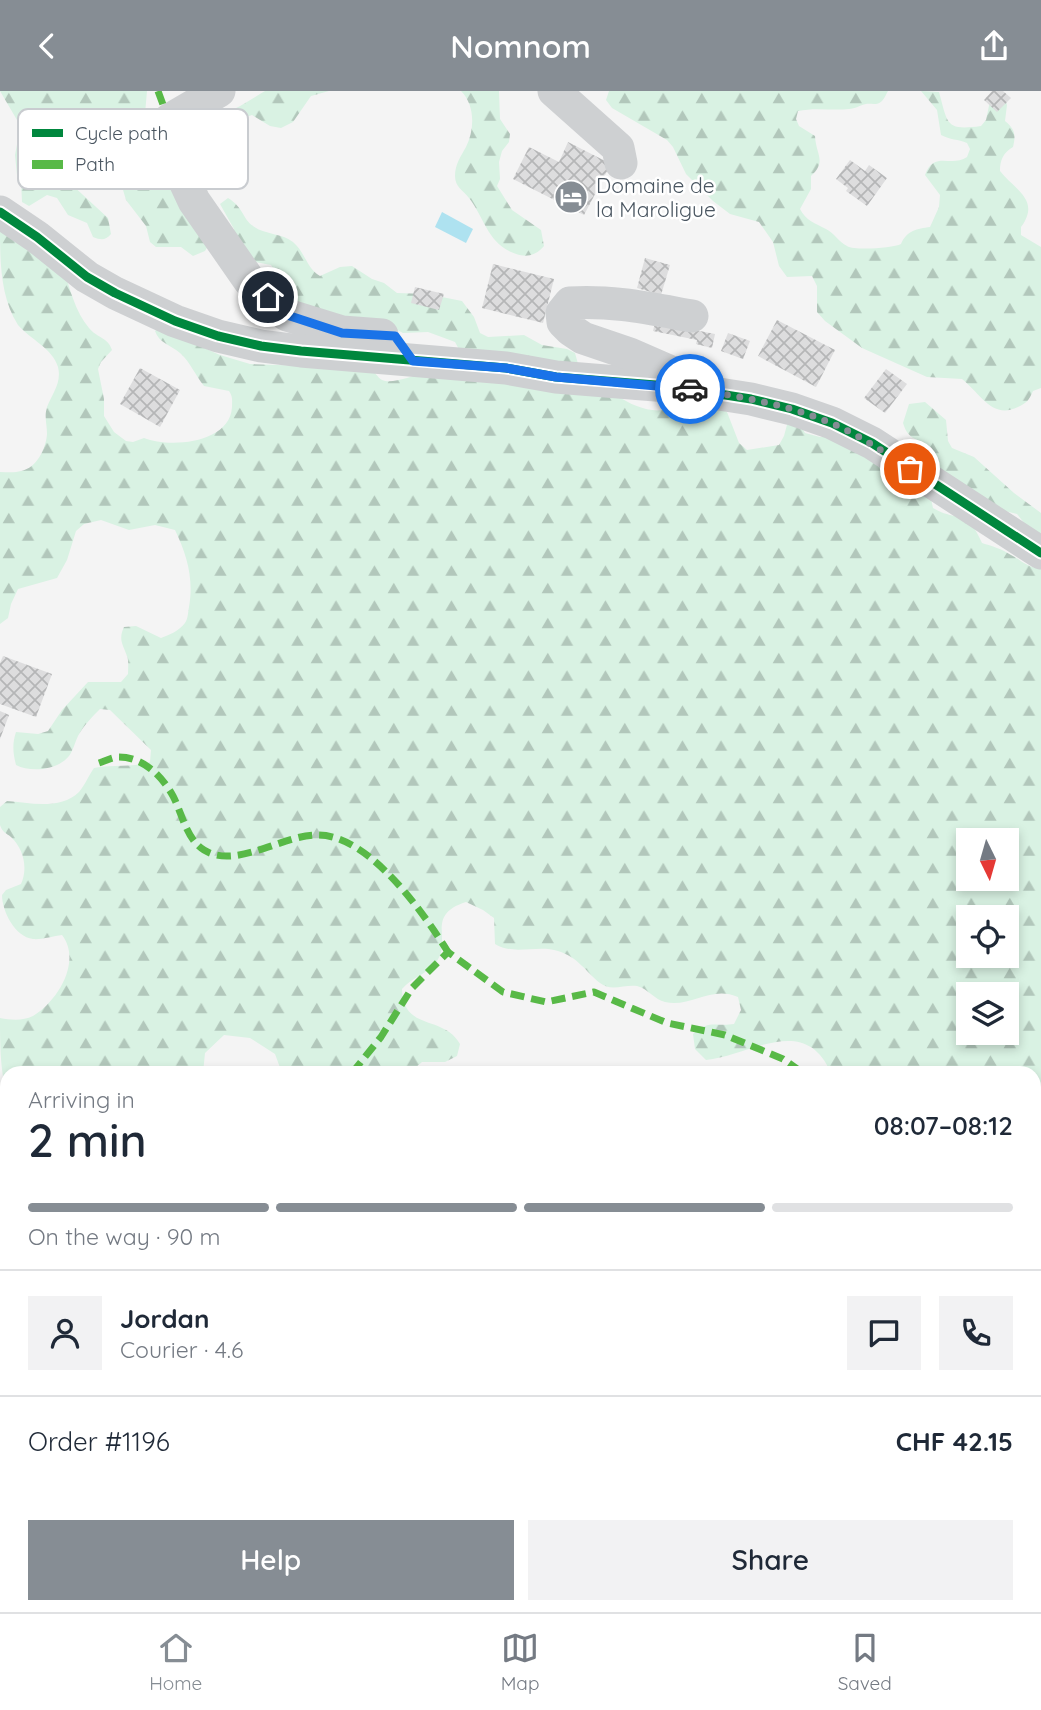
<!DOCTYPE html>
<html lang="en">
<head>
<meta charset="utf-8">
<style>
	:root { --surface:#fff; --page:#f2f2f3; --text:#1f2937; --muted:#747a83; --line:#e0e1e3; --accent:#868d94 }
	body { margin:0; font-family:Quicksand,sans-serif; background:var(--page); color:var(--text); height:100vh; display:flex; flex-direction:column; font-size:26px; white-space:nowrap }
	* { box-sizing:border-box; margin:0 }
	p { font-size:23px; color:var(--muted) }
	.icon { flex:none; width:38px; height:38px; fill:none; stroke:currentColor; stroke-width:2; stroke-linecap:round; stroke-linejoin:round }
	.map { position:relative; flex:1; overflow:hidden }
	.side { position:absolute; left:0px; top:975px; width:1041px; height:548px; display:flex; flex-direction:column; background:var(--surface); border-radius:21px 21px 0 0; box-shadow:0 4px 10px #0003 }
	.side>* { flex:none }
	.needle { width:46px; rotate:175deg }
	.buttons { position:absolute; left:956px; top:737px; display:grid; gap:14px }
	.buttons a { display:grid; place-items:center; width:63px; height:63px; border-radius:0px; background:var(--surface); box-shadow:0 4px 10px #0003; font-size:35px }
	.pin { position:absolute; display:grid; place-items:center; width:60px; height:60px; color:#fff; margin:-30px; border:4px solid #fff; border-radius:50%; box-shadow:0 2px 7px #0007 }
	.courier { position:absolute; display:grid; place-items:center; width:70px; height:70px; margin:-35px; border:5px solid #1a73e8; border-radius:50%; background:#fff; color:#222; box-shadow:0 2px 9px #0007 }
	.overview em { font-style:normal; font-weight:600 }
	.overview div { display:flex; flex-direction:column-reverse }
	.overview { display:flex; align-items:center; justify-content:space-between; height:119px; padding:0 28px }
	h1 { font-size:46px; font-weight:600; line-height:52px }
	.bar { display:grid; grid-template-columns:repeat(4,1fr); gap:10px 7px; align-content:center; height:84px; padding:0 28px }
	.bar i { height:9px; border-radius:5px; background:var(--line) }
	.bar .on { background:var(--accent) }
	.bar p { grid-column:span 4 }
	.line { display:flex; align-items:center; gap:18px; padding:0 28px; border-top:2px solid var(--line) }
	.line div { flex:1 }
	.round { display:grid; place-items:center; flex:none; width:74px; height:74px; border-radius:0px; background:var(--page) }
	.cta { display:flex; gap:14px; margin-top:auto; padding:14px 28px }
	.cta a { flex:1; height:80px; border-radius:0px; background:var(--accent); color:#fff; font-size:28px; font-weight:600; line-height:80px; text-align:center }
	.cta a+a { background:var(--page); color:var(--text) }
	header { display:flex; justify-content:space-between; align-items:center; height:91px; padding:0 28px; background:var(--accent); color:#fff; font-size:32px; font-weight:600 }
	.tabs { display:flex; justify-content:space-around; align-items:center; height:98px; border-top:2px solid var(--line); background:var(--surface); font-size:19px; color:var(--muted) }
	.tabs a { display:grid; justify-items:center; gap:4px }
	.tabs .on { color:var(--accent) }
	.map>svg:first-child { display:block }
	.forest { fill:url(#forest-firs); fill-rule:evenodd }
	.water { fill:#aee2f0 }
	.building { fill:url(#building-cross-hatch) }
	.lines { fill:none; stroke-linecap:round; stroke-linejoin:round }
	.minor { stroke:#ced0d2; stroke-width:33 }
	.quiet { stroke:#58b947; stroke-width:7; stroke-dasharray:14 7; stroke-linecap:butt }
	.cycleway-casing { stroke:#fff; stroke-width:13 }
	.cycleway { stroke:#00873e; stroke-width:9 }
	.done { stroke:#868d94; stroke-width:7; stroke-dasharray:0 12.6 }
	.route { stroke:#1a73e8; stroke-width:9 }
	.labels { text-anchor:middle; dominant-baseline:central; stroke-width:5; stroke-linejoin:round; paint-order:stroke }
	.poi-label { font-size:21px; fill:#4a5661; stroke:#fff; text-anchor:start }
	.key { fill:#fff; stroke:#c9ccd0; stroke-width:2 }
	.key-label { font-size:19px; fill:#4a5661 }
</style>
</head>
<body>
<header><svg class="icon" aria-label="back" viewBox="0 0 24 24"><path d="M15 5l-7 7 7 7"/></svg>Nomnom<svg class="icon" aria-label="share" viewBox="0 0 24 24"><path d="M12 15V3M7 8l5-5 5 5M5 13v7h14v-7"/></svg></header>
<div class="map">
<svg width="1041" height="1521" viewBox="0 0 1041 1521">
	<defs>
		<pattern id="forest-firs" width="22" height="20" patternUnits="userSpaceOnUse" patternTransform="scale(1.75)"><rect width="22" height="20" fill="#d9f2e3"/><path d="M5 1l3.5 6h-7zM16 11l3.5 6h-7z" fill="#b2c7bb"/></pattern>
		<pattern id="building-cross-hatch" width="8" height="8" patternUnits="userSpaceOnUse" patternTransform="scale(1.75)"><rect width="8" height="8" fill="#ddddde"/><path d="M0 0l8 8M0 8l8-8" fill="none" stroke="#b5b6b7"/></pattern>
	</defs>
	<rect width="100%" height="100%" fill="#f4f4f4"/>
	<g class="forest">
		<path d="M0 0H147L145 23 159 41 208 155 205 160 193 165 181 156H156L150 151 146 135 126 109 121 92 109 79 99 61 91 53H81L72 56C67 66 66 82 70 92L108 127 111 143C105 150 101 149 93 146L87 132 68 124 57 107 47 104 29 115 22 111 21 90 17 84 15 64 18 48 17 29Z"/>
		<path d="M265 0H329L311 5 293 31 281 37 270 35 252 24 246 26C239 43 237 50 218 56 211 46 208 32 218 24 222 21 229 20 234 18 245 13 255 6 265 0Z"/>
		<path d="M461 0H499L500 28 510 43 509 51 502 60 499 71 500 88 497 95 512 119 541 139 544 155C535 166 524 167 511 161 487 150 484 126 469 107 463 99 455 96 455 85 455 73 461 65 466 56 475 38 475 14 461 0Z"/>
		<path d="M609 0H888C886 3 885 7 882 10 877 15 871 12 866 13 860 14 855 18 849 18 832 20 816 16 798 20L796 28 799 35 815 45C816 64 827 70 811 85V98L800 118C806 130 815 132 826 138 834 142 839 151 847 155 855 160 893 157 901 153 907 139 917 138 930 136L939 116 940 104 925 84C934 59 951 77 967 66L970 58 967 52C958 48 950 49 941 44L937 19 921 0 939 1C948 33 945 40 981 35L986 29 990 10 1004 5 1007 14 1005 30C1015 38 1016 44 1013 56 1003 62 1000 69 1000 80 1015 99 1041 109 1021 136V144L1041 156V297L1033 300C1029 309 1027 312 1018 316 992 329 980 302 962 288L927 286 862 257 825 230 817 221V195L812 185 787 186 779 175 773 151 759 131 730 123 713 110 686 83 673 56 667 49 612 17 606 9Z"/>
		<path d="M228 107C244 117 242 127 253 135 265 144 282 142 293 151 305 161 307 178 320 185L340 176 352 175 372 188 384 192 397 202 427 203 462 210 474 226 480 242 488 246 524 244 542 254 567 258 575 262 580 280C603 294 634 323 663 319 673 317 684 310 693 305L727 321 739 352 747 359 779 354 784 345 788 330 799 332 805 342 820 346H840L860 363 931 408 933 417C959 432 967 417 982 452 992 455 1002 458 1011 464 1021 469 1025 475 1037 477L1041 472V1521H952L949 1516H1034V982H831C805 921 749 965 706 969L695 958 693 943C710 928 715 936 734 933L741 919 738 906C711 894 691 917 665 911 655 909 647 897 637 895 625 893 611 901 600 892 586 881 578 866 558 860 538 853 514 865 495 853L494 827 483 819 466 811C425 824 452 848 437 870 427 884 412 886 402 898 403 941 443 923 460 953L457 965 445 971H422L415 977 414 982H282L275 963 250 947 224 944 205 962 203 982H7V1001C0 982 0 949 0 927 11 929 23 930 33 925 58 910 82 870 62 844 53 845 41 849 33 848 15 846 2 820 2 804L6 799 21 793C28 778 24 758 11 746 6 742 2 741 0 734 0 729 0 722 0 716L7 710C30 712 61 719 79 701 85 694 89 684 94 677 115 673 129 677 150 671L151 659 110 619 100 618C92 626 84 634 78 645 75 651 73 660 69 665 58 679 31 682 16 674 13 662 12 653 16 641L38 643 48 640 62 619 88 591H121L128 583C128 577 129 570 127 565 123 553 118 549 124 536L136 535 161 547C169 544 179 540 185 532 188 528 188 521 189 516 194 488 187 464 175 439L155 434 129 439 101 429 84 433 76 440 67 469 57 487 18 498 11 513 8 527 0 533V381C7 381 15 382 21 380 37 377 46 357 47 343 47 333 44 326 47 316 52 303 62 292 58 276 52 257 31 249 18 234 0 206 0 169 0 136L63 175C69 195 75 221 89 237 97 247 108 246 112 259L101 271 98 278 104 308V325L114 341 126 350 133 351 144 347C169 357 230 353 232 316 232 309 233 306 229 300L204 295C195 284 191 272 180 262 171 254 159 252 155 240L159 237 220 264 250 273 371 277C374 280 378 287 382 289 398 296 446 271 462 264L455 251 447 248 428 241 403 242 384 232 341 228 282 205 277 183 271 174 250 170 234 152V138L220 113ZM968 749H1006V788H968ZM968 826H1006V864H968ZM968 903H1006V942H968Z"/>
		<path d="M925 311 946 329 948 350 952 357 974 366 1014 402 1041 422V448L1029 438 1017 423 993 417 936 378C934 372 934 365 931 360 923 346 909 353 903 332L909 313Z"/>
		<polygon points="7,1150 7,1271 0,1270 0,1151"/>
		<polygon points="0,1408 7,1412 7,1491 0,1475"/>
		<polygon points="7,1510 7,1516 139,1516 149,1521 85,1521 79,1516 65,1517 59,1521 4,1521"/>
		<polygon points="654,1516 802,1516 796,1521 656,1521"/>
	</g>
	<polygon class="water" points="442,121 473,138 466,152 435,136"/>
	<g class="building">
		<polygon points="992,0 1003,0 1011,7 997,21 984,9"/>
		<polygon points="568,51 611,73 584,124 513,88 529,56 559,71"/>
		<polygon points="850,69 865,80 869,74 887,87 867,115 846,100 848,97 836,88"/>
		<polygon points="645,167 670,174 661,204 637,197"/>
		<polygon points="493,173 554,188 543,232 482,217"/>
		<polygon points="415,196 444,203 439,219 411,212"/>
		<polygon points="777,229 835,259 816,296 758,265"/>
		<polygon points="655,231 715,243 712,257 696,253 697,249 653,240"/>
		<polygon points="728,242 750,250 743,268 721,260"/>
		<polygon points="140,277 180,299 160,336 120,313"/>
		<polygon points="886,278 907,293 885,322 864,307"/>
		<polygon points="3,565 52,583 36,626 0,613 0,572"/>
		<polygon points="0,620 9,624 0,648"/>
	</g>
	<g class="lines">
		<g class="minor">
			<polyline points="219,0 169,29 174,67 194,110 249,189 287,224 342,241 382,244"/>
			<polyline points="554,0 618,57 621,72"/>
			<polyline points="0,121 37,146 87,186 115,202 175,230 218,245 261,255 301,260 506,277 556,286 668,295 751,308 792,318 832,332 872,352 1041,462"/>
			<path d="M685 287 630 263 583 247 571 239 563 231 562 222 570 212C611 209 652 218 692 225"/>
			<polyline points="0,1028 7,1049"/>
			<polyline points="0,1111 7,1107"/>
			<polyline points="563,1516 564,1521"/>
			<polyline points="469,1521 469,1516"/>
		</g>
		<g class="quiet">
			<polyline points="158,0 165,19 172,27"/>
			<path d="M99 672C105 670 113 666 119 666 143 666 162 685 173 705 182 722 186 748 204 759 236 779 284 743 318 744 369 744 423 821 448 861"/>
			<polyline points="352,982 381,946 412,897 448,861 503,901 546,911 594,901 667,932 725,944 783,968 803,982"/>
			<polyline points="1034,1166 1041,1172"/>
			<polyline points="0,1299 7,1299"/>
			<polyline points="1034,1492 1041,1484"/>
			<polyline points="1007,1521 1013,1516"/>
		</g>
		<defs>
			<polyline id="cycleway" points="0,121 37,146 87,186 115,202 175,230 218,245 261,255 301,260 506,277 556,286 668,295 751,308 792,318 832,332 872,352 1041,462"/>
		</defs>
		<use href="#cycleway" class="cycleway-casing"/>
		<use href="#cycleway" class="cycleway"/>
	</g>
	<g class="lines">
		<path class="done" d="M690 298C738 305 786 313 831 332 859 344 884 361 910 378"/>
		<polyline class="route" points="268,206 287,224 342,242 395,245 413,270 506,277 556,286 690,298"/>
	</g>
	<defs>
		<symbol id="hotel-disc" viewBox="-11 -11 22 22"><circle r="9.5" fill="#868d94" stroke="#fff"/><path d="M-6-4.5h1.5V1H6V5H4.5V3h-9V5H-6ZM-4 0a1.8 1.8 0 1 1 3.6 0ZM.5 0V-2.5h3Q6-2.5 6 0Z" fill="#fff"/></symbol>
	</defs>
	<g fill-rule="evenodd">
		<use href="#hotel-disc" x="552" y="87" width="38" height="38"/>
	</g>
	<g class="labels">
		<g class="poi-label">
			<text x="596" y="94">Domaine de<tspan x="596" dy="24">la Maroligue</tspan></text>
		</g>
	</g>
	<rect x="18" y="18" width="230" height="80" rx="10" class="key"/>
	<rect x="32" y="38" width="31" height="8" fill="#00873e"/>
	<rect x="32" y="69" width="31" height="9" fill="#58b947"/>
	<g class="key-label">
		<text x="75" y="49">Cycle path</text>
		<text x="75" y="80">Path</text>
	</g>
</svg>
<div class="buttons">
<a><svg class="needle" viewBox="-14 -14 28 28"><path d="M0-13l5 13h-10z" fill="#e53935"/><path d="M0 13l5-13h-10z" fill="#747a83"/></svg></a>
<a><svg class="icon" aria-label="locate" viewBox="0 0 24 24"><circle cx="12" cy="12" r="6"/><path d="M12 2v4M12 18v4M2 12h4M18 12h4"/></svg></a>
<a><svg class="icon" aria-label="layers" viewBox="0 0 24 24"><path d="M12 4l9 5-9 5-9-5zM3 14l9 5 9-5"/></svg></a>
</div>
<div class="pin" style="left:910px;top:378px;background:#ea580c"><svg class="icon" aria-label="bag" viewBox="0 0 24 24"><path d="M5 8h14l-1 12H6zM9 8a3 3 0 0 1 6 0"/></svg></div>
<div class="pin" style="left:268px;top:206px;background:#1f2937"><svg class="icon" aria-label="home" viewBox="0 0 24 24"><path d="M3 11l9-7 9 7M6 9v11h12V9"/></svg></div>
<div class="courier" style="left:690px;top:298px"><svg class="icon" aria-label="car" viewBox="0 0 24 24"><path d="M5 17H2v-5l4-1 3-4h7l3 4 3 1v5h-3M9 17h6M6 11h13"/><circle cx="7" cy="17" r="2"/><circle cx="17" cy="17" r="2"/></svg></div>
<section class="side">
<div class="overview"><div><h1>2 min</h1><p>Arriving in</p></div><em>08:07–08:12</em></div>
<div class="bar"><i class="on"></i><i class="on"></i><i class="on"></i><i></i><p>On the way · 90 m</p></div>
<div class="line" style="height:126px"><a class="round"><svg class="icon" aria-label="person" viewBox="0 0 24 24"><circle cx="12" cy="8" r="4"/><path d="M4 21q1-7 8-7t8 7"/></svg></a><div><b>Jordan</b><p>Courier · 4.6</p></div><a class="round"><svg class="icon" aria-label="chat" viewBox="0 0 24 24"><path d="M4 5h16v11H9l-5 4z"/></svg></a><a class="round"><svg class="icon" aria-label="phone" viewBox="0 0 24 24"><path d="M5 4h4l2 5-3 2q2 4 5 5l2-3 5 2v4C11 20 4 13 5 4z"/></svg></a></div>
<div class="line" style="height:91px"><div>Order #1196</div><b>CHF 42.15</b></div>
<div class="cta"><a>Help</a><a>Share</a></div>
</section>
</div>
<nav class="tabs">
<a class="on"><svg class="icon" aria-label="home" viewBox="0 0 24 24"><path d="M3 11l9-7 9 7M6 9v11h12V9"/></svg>Home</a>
<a><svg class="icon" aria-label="map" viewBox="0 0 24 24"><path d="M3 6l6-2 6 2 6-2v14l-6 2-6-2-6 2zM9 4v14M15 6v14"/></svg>Map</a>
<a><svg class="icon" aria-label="saved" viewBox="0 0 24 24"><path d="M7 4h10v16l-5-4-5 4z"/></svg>Saved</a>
</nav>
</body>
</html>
